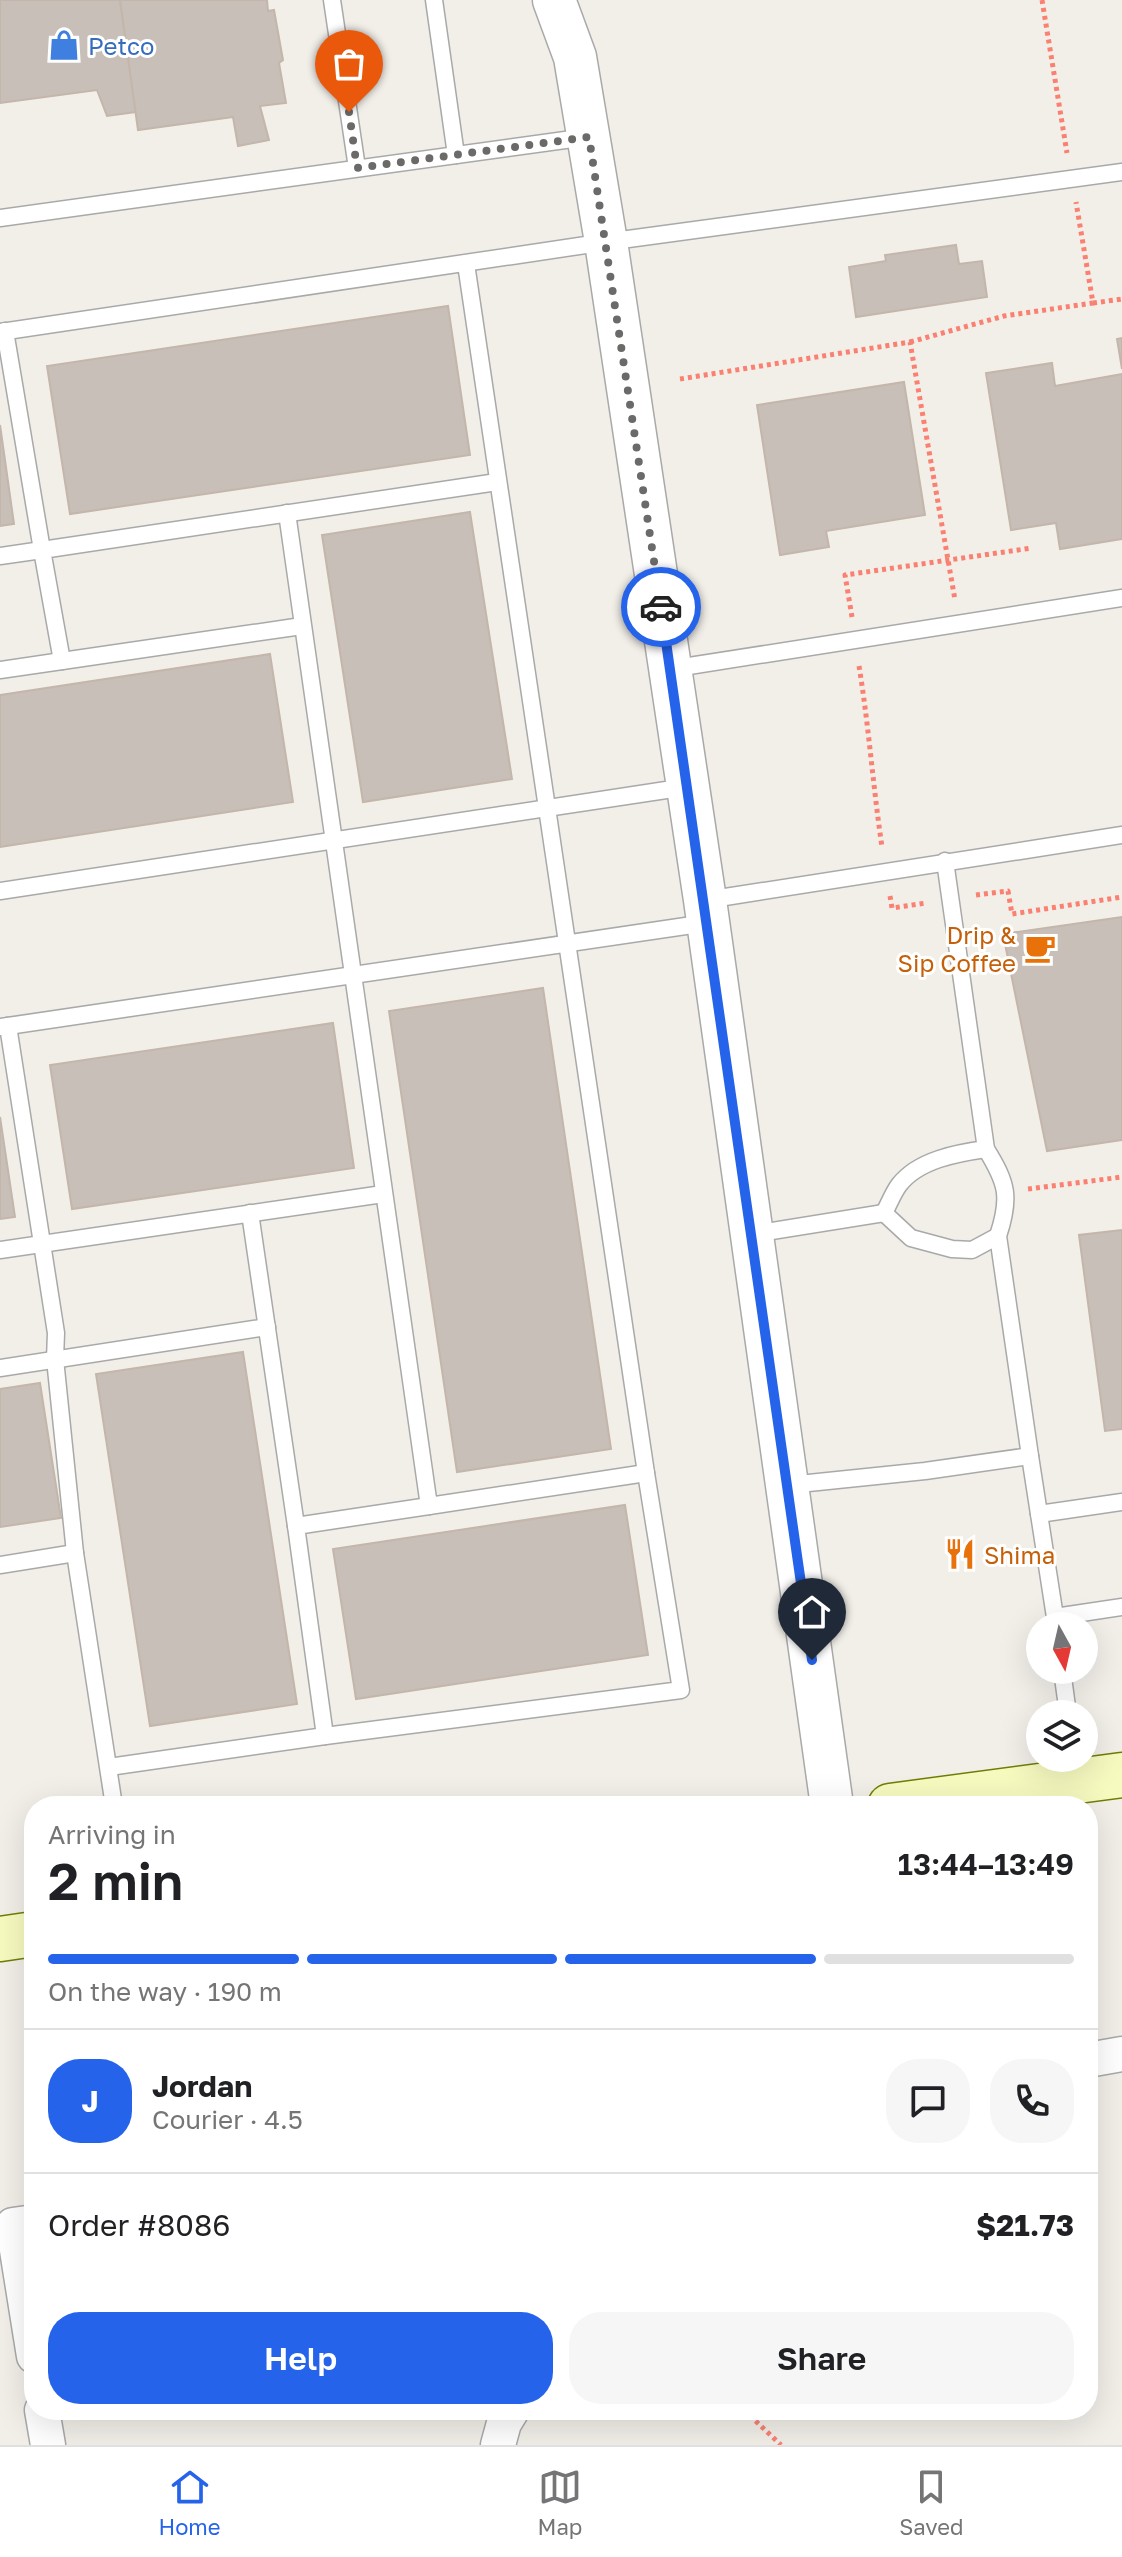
<!DOCTYPE html>
<html lang="en">
<head>
<meta charset="utf-8">
<style>
	:root { --surface:#fff; --page:#f6f6f6; --text:#202124; --muted:#757577; --line:#e0e0e0; --accent:#2563eb }
	body { margin:0; font-family:"Golos Text",sans-serif; background:var(--page); color:var(--text); height:100vh; display:flex; flex-direction:column; font-size:30px; white-space:nowrap }
	* { box-sizing:border-box; margin:0 }
	p { font-size:26px; color:var(--muted) }
	.icon { flex:none; width:44px; height:44px; fill:none; stroke:currentColor; stroke-width:2; stroke-linecap:round; stroke-linejoin:round }
	.map { position:relative; flex:1; overflow:hidden }
	.side { position:absolute; left:24px; top:1796px; width:1074px; height:624px; display:flex; flex-direction:column; background:var(--surface); border-radius:32px; box-shadow:0 8px 32px #0002 }
	.side>* { flex:none }
	.needle { width:52px; rotate:172deg }
	.controls { position:absolute; left:1026px; top:1612px; display:grid; gap:16px }
	.controls a { display:grid; place-items:center; width:72px; height:72px; border-radius:50%; background:var(--surface); box-shadow:0 8px 32px #0002; font-size:40px }
	.pin { position:absolute; display:grid; place-items:center; width:68px; height:68px; color:#fff; margin:-82px -34px; border-radius:50% 50% 50% 0; rotate:-45deg; box-shadow:0 0 8px #0007 }
	.pin .icon { rotate:45deg }
	.courier { position:absolute; display:grid; place-items:center; width:80px; height:80px; margin:-40px; border:6px solid #2563eb; border-radius:50%; background:#fff; color:#222; box-shadow:0 2px 10px #0007 }
	.headline em { font-style:normal; font-weight:600 }
	.headline div { display:flex; flex-direction:column-reverse }
	.headline { display:flex; align-items:center; justify-content:space-between; height:136px; padding:0 24px }
	h1 { font-size:52px; font-weight:600; line-height:60px }
	.bar { display:grid; grid-template-columns:repeat(4,1fr); gap:12px 8px; align-content:center; height:96px; padding:0 24px }
	.bar i { height:10px; border-radius:6px; background:var(--line) }
	.bar .active { background:var(--accent) }
	.bar p { grid-column:span 4 }
	.line { display:flex; align-items:center; gap:20px; padding:0 24px; border-top:2px solid var(--line) }
	.line div { flex:1 }
	.round { display:grid; place-items:center; flex:none; width:84px; height:84px; border-radius:32px; background:var(--page) }
	.button { display:flex; gap:16px; margin-top:auto; padding:16px 24px }
	.button a { flex:1; height:92px; border-radius:32px; background:var(--accent); color:#fff; font-size:32px; font-weight:600; line-height:92px; text-align:center }
	.button a+a { background:var(--page); color:var(--text) }
	.tabs { display:flex; justify-content:space-around; align-items:center; height:112px; border-top:2px solid var(--line); background:var(--surface); font-size:22px; color:var(--muted) }
	.tabs a { display:grid; justify-items:center; gap:4px }
	.tabs .active { color:var(--accent) }
	.map>svg:first-child { display:block }
	.building { fill:#c7bfb8; stroke:#c4b6ab; stroke-width:2 }
	.lines { fill:none; stroke-linecap:round; stroke-linejoin:round }
	.service-casing { stroke:#a9a9a9; stroke-width:19 }
	.minor-casing { stroke:#a9a9a9; stroke-width:37 }
	.tertiary-casing { stroke:#a9a9a9; stroke-width:45 }
	.secondary-casing { stroke:#707d05; stroke-width:47 }
	.path { stroke:#fa8072; stroke-width:5; stroke-dasharray:4 4; stroke-linecap:butt }
	.service { stroke:#fff; stroke-width:16 }
	.minor { stroke:#fff; stroke-width:34 }
	.tertiary { stroke:#fff; stroke-width:42 }
	.secondary { stroke:#f7fabf; stroke-width:44 }
	.done { stroke:#6b6a68; stroke-width:8; stroke-dasharray:0 14.4 }
	.route { stroke:#2563eb; stroke-width:10 }
	.labels { text-anchor:middle; dominant-baseline:central; stroke-width:6; stroke-linejoin:round; paint-order:stroke }
	.shop-label { font-size:24px; fill:#366cbe; stroke:#fff; text-anchor:start }
	.food-label { font-size:24px; fill:#c56008; stroke:#fff; text-anchor:end }
</style>
</head>
<body>
<div class="map">
<svg width="1122" height="2445" viewBox="0 0 1122 2445">
	<rect width="100%" height="100%" fill="#f2efe9"/>
	<g class="building">
		<polygon points="0,0 120,0 137,112 107,116 97,90 0,103"/>
		<polygon points="120,0 267,0 268,11 274,10 283,60 279,63 286,103 260,106 269,140 238,146 233,117 138,130"/>
		<polygon points="956,245 959,264 982,261 987,297 856,317 849,267 886,261 885,255"/>
		<polygon points="448,306 470,455 70,514 47,366"/>
		<polygon points="1122,338 1122,369 1117,339"/>
		<polygon points="1052,363 1055,386 1122,374 1122,539 1060,549 1056,523 1011,530 986,373"/>
		<polygon points="904,382 925,515 826,531 829,547 780,555 757,405"/>
		<polygon points="0,425 14,524 0,526"/>
		<polygon points="470,512 512,779 363,802 322,535"/>
		<polygon points="270,654 293,802 0,847 0,695"/>
		<polygon points="1122,917 1122,1140 1047,1151 1003,934"/>
		<polygon points="543,988 611,1449 457,1472 389,1011"/>
		<polygon points="333,1023 354,1168 72,1209 50,1065"/>
		<polygon points="0,1117 15,1217 0,1219"/>
		<polygon points="1122,1230 1122,1429 1105,1431 1079,1235"/>
		<polygon points="243,1352 297,1704 150,1726 96,1374"/>
		<polygon points="40,1383 61,1518 0,1527 0,1389"/>
		<polygon points="625,1505 648,1655 356,1699 333,1549"/>
	</g>
	<g class="lines">
		<defs>
			<g id="service">
				<polyline points="332,0 357,168"/>
				<polyline points="434,0 456,155"/>
				<polyline points="0,218 587,137"/>
				<polyline points="0,332 606,242 1122,172"/>
				<polyline points="287,513 429,1506 646,1473"/>
				<polyline points="0,556 42,550 5,331"/>
				<polyline points="62,661 302,626"/>
				<polyline points="670,669 1122,598"/>
				<polyline points="0,670 62,661 42,550 497,482"/>
				<polyline points="0,891 686,787"/>
				<polyline points="706,900 1122,835"/>
				<polyline points="8,1026 706,923"/>
				<polyline points="0,1027 8,1026 56,1333 55,1359 75,1553 114,1806"/>
				<polyline points="250,1213 296,1526"/>
				<polyline points="884,1213 911,1238 952,1249 972,1250 998,1236"/>
				<path d="M884 1213C889 1204 893 1193 899 1185 918 1160 957 1153 986 1149"/>
				<polyline points="753,1234 884,1213"/>
				<polyline points="0,1250 383,1194"/>
				<polyline points="0,1368 267,1327"/>
				<polyline points="1030,1456 1055,1617 1122,1607"/>
				<path d="M789 1485 925 1471 1030 1456 998 1236C1011 1197 1007 1183 986 1149L945 861"/>
				<polyline points="1039,1514 1122,1502"/>
				<polyline points="0,1565 75,1553"/>
				<polyline points="1062,1670 1068,1714"/>
				<polyline points="325,1736 296,1526 429,1506"/>
				<polyline points="109,1767 325,1736 681,1690 646,1473 466,264"/>
			</g>
			<g id="minor">
				<polyline points="1088,2060 1122,2054"/>
				<polyline points="34,2222 13,2225 34,2356"/>
				<polyline points="42,2410 48,2445"/>
				<polyline points="498,2445 504,2423 512,2410"/>
			</g>
			<polyline id="tertiary" points="554,0 575,57 606,242 705,900 832,1806"/>
			<g id="secondary">
				<polyline points="890,1806 1122,1775"/>
				<polyline points="0,1939 34,1934"/>
			</g>
		</defs>
		<use href="#service" class="service-casing"/>
		<use href="#minor" class="minor-casing"/>
		<use href="#tertiary" class="tertiary-casing"/>
		<use href="#secondary" class="secondary-casing"/>
		<g class="path">
			<polyline points="1042,0 1067,153"/>
			<polyline points="1093,303 1122,299"/>
			<polyline points="910,342 1004,316 1093,303 1076,202"/>
			<polyline points="680,379 910,342 955,600"/>
			<polyline points="852,617 845,575 1032,548"/>
			<path d="M859 666C869 727 873 787 882 847"/>
			<polyline points="976,895 1008,891 1012,914 1122,897"/>
			<polyline points="890,896 892,908 926,903"/>
			<polyline points="1028,1189 1122,1177"/>
			<polyline points="744,2410 781,2445"/>
		</g>
		<use href="#service" class="service"/>
		<use href="#minor" class="minor"/>
		<use href="#tertiary" class="tertiary"/>
		<use href="#secondary" class="secondary"/>
	</g>
	<g class="lines">
		<polyline class="done" points="349,112 357,168 589,137 661,607"/>
		<polyline class="route" points="661,607 812,1660"/>
	</g>
	<defs>
		<symbol id="shop-bare" viewBox="-9 -9 18 18"><path d="M-5-2.5h2.3a2.7 3.5 0 0 1 5.4 0H5L5.5 6h-11ZM-1.5-2.5h3a1.5 2.3 0 0 0-3 0Z" fill="#3f7fe0" stroke="#fff" stroke-width="2.5" paint-order="stroke"/></symbol>
		<symbol id="cafe-bare" viewBox="-9 -9 18 18"><path d="M-5.5-4.5H6V0H3Q3 3.5 0 3.5H-2.5Q-5.5 3.5-5.5 0ZM3-3.2v2h1.7v-2ZM-6 4.5H4V6H-6Z" fill="#e8710a" stroke="#fff" stroke-width="2.5" paint-order="stroke"/></symbol>
		<symbol id="restaurant-bare" viewBox="-9 -9 18 18"><path d="M-5-6h1v4h1v-4h1v4h1v-4h1v5L-1.5 .5V6h-2V.5L-5-1ZM5-6V6H3V1.5H1.5Q1.5-4 5-6Z" fill="#e8710a" stroke="#fff" stroke-width="2.5" paint-order="stroke"/></symbol>
	</defs>
	<g fill-rule="evenodd">
		<use href="#shop-bare" x="42" y="23" width="44" height="44"/>
		<use href="#cafe-bare" x="1018" y="926" width="44" height="44"/>
		<use href="#restaurant-bare" x="938" y="1532" width="44" height="44"/>
	</g>
	<g class="labels">
		<g class="shop-label">
			<text x="88" y="45">Petco</text>
		</g>
		<g class="food-label">
			<text x="1016" y="934">Drip &amp;<tspan x="1016" dy="28">Sip Coffee</tspan></text>
			<text x="984" y="1554" text-anchor="start">Shima</text>
		</g>
	</g>
</svg>
<div class="controls">
<a><svg class="needle" viewBox="-14 -14 28 28"><path d="M0-13l5 13h-10z" fill="#e53935"/><path d="M0 13l5-13h-10z" fill="#757577"/></svg></a>
<a><svg class="icon" aria-label="layers" viewBox="0 0 24 24"><path d="M12 4l9 5-9 5-9-5zM3 14l9 5 9-5"/></svg></a>
</div>
<div class="pin" style="left:349px;top:112px;background:#ea580c"><svg class="icon" aria-label="bag" viewBox="0 0 24 24"><path d="M5 8h14l-1 12H6zM9 8a3 3 0 0 1 6 0"/></svg></div>
<div class="pin" style="left:812px;top:1660px;background:#1f2937"><svg class="icon" aria-label="home" viewBox="0 0 24 24"><path d="M3 11l9-7 9 7M6 9v11h12V9"/></svg></div>
<div class="courier" style="left:661px;top:607px"><svg class="icon" aria-label="car" viewBox="0 0 24 24"><path d="M5 17H2v-5l4-1 3-4h7l3 4 3 1v5h-3M9 17h6M6 11h13"/><circle cx="7" cy="17" r="2"/><circle cx="17" cy="17" r="2"/></svg></div>
<section class="side">
<div class="headline"><div><h1>2 min</h1><p>Arriving in</p></div><em>13:44–13:49</em></div>
<div class="bar"><i class="active"></i><i class="active"></i><i class="active"></i><i></i><p>On the way · 190 m</p></div>
<div class="line" style="height:144px"><b class="round" style="background:var(--accent);color:#fff">J</b><div><b>Jordan</b><p>Courier · 4.5</p></div><a class="round"><svg class="icon" aria-label="chat" viewBox="0 0 24 24"><path d="M4 5h16v11H9l-5 4z"/></svg></a><a class="round"><svg class="icon" aria-label="phone" viewBox="0 0 24 24"><path d="M5 4h4l2 5-3 2q2 4 5 5l2-3 5 2v4C11 20 4 13 5 4z"/></svg></a></div>
<div class="line" style="height:104px"><div>Order #8086</div><b>$21.73</b></div>
<div class="button"><a>Help</a><a>Share</a></div>
</section>
</div>
<nav class="tabs">
<a class="active"><svg class="icon" aria-label="home" viewBox="0 0 24 24"><path d="M3 11l9-7 9 7M6 9v11h12V9"/></svg>Home</a>
<a><svg class="icon" aria-label="map" viewBox="0 0 24 24"><path d="M3 6l6-2 6 2 6-2v14l-6 2-6-2-6 2zM9 4v14M15 6v14"/></svg>Map</a>
<a><svg class="icon" aria-label="saved" viewBox="0 0 24 24"><path d="M7 4h10v16l-5-4-5 4z"/></svg>Saved</a>
</nav>
</body>
</html>
